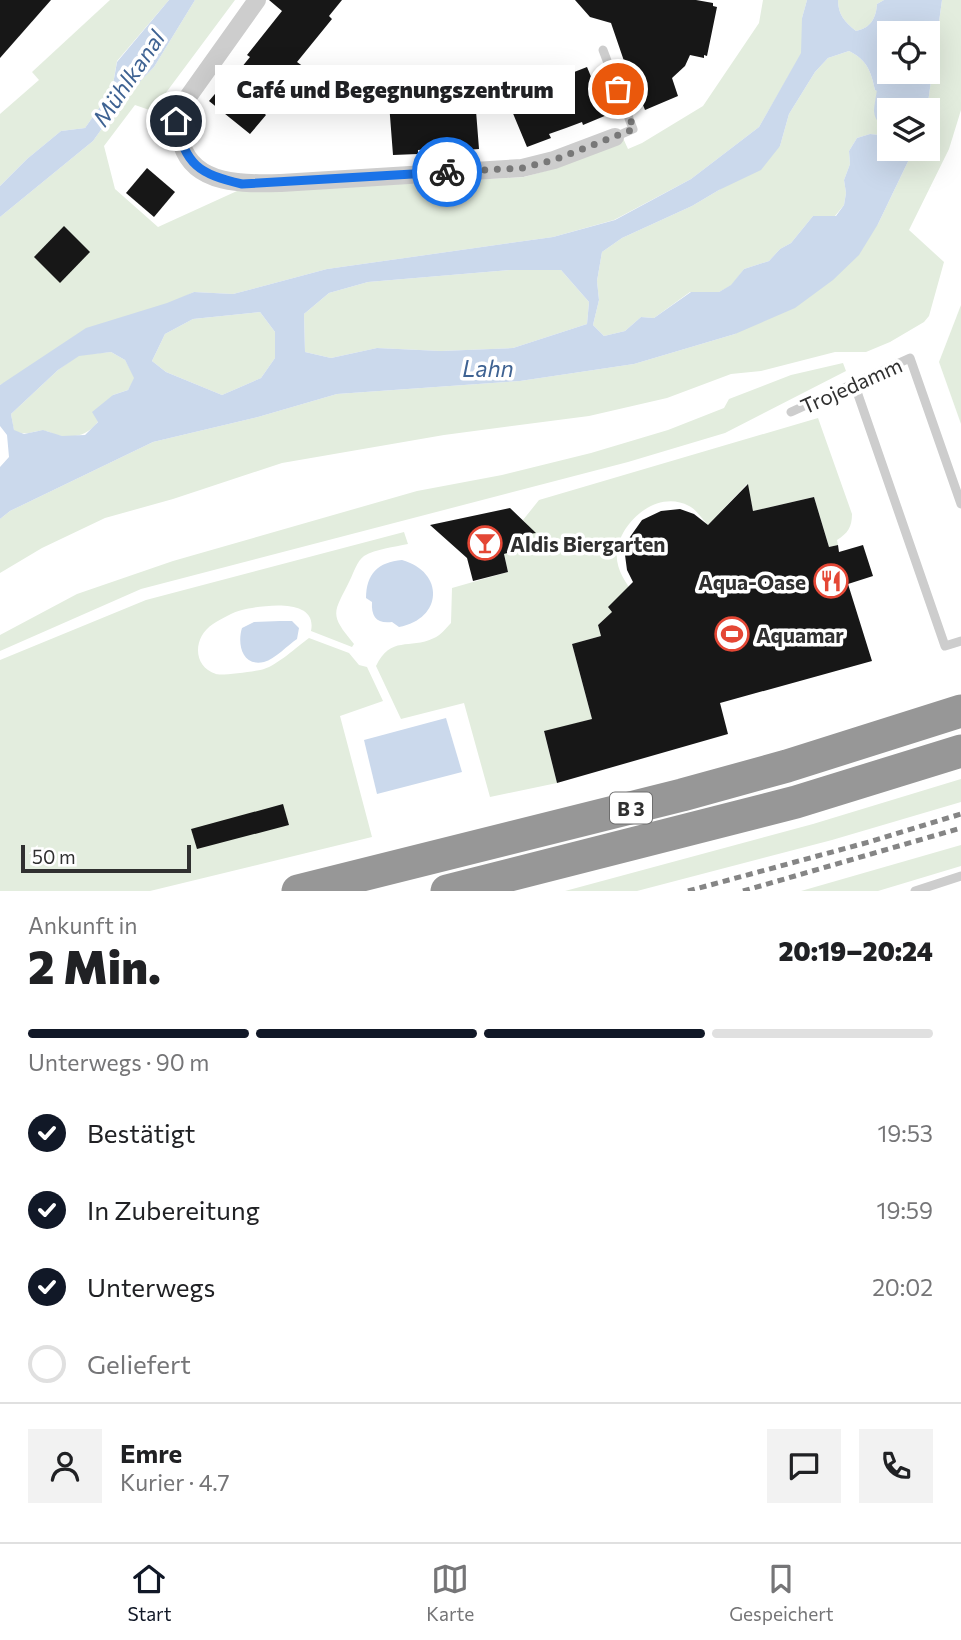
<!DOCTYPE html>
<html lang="de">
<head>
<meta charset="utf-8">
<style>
	:root { --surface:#fff; --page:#f2f2f2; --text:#202124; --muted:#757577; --line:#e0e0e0; --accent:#111827 }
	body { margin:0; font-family:Commissioner,sans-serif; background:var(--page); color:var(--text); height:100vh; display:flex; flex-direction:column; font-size:26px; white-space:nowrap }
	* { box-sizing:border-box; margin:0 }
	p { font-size:23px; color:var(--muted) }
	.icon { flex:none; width:38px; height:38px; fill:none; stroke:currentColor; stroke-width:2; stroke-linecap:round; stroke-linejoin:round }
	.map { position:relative; height:891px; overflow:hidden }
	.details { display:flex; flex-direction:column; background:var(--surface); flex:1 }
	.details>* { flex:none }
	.controls { position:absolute; left:877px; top:21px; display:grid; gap:14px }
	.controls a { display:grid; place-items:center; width:63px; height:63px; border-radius:0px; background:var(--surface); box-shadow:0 7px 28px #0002; font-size:35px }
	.scale { position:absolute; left:21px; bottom:18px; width:170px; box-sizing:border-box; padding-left:7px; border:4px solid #303030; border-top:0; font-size:19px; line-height:24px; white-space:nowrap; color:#303030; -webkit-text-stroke:5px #fff; paint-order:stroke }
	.pin { position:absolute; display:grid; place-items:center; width:60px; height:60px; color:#fff; margin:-30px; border:4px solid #fff; border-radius:50%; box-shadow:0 2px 7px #0007 }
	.courier { position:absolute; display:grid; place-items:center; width:70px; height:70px; margin:-35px; border:5px solid #1a73e8; border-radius:50%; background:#fff; color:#222; box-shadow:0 2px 9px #0007 }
	.bubble { position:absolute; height:49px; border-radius:0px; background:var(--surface); box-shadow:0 7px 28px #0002; font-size:23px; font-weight:800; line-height:49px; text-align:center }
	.head em { font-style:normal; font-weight:800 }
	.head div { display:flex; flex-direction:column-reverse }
	.head { display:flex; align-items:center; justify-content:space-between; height:119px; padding:0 28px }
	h1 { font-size:46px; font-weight:800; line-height:52px }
	.bar { display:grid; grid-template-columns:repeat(4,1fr); gap:10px 7px; align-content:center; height:84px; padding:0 28px }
	.bar i { height:9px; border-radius:5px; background:var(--line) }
	.bar .current { background:var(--accent) }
	.bar p { grid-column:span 4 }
	.line { display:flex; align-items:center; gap:18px; padding:0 28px; border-top:2px solid var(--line) }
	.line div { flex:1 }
	.round { display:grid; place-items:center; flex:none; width:74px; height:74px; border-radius:0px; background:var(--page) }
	ol { padding:0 28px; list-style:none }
	li { display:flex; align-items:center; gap:21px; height:77px }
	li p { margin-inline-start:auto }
	li .icon { padding:7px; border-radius:50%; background:var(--accent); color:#fff; stroke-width:4 }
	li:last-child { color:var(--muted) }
	li i { width:38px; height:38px; border:4px solid var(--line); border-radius:50% }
	.dock { display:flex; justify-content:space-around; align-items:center; height:98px; border-top:2px solid var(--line); background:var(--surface); font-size:19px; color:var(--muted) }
	.dock a { display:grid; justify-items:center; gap:4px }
	.dock .current { color:var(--accent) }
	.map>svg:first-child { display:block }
	.green { fill:#e3edde }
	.water { fill:#cbd9ec; fill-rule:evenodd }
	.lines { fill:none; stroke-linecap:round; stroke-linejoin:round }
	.river { stroke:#cbd9ec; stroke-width:40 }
	.building { fill:#171717 }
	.lane { stroke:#cdcdcd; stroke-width:9 }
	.street { stroke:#cdcdcd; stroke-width:18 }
	.highway { stroke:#979797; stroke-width:33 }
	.rail { stroke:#858585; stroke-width:5; stroke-dasharray:7 5; stroke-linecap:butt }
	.done { stroke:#787878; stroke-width:7; stroke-dasharray:0 12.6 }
	.route { stroke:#1a73e8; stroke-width:9 }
	.labels { text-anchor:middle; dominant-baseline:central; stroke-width:7; stroke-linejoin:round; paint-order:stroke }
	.shield { fill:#fff; stroke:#6e6e6e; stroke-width:2 }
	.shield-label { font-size:19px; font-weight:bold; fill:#303030 }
	.street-label { font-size:21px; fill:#303030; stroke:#fff }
	.poi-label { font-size:21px; font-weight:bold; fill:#303030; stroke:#fff; text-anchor:start }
	.water-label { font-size:23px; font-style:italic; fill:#3e6292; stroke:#fff }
</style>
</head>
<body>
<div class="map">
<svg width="961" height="891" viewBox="0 0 961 891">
	<rect width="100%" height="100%" fill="#fff"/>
	<g class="green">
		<polygon points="110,0 169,0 117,61 112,90 85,128 61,131 27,159 0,186 0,114 39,80 32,72"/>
		<polygon points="195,0 235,0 165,94 158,113 135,105 104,146 115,189 158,227 237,191 277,191 524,177 560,167 623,138 628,149 642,143 703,106 759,23 763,0 807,0 802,18 802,53 759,127 691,179 614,220 553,237 327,269 233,294 194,292 0,385 0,217 93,141 123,99 154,67"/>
		<path d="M838 0H884L877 4C876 18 871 28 856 31 845 22 838 15 838 0Z"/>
		<polygon points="942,0 961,0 961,110 949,149 909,230 944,262 929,316 924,322 890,342 866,352 835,352 761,371 731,374 667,398 589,416 444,435 282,463 173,499 105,518 42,548 0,573 0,519 10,511 153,442 258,417 337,394 520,381 634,364 735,334 878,224 914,149 928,149 927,110"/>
		<path d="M849 51C867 60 871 71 875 90L892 99 895 110H889V126L880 135 870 134 857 138 849 151 850 164 844 180 846 193 844 205 835 216H813L791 243 780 249 769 261 744 269 732 285 719 292H690L654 318 641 317 625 331 604 336 593 325 599 300 597 281 602 252 622 238 692 206 719 190 780 146 789 114 815 72 828 58Z"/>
		<polygon points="510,270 561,270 589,302 587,324 513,348 441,351 377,348 331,358 305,352 304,314 329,293 368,282"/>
		<polygon points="961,305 961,424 939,362"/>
		<polygon points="260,312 275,332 275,358 261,378 222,395 166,372 152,361 165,334 193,319"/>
		<path d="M111 352 125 360 135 378 128 390 113 395C101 418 93 440 62 436 56 436 51 432 46 431 33 429 30 437 14 431L11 414 58 370 79 355Z"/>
		<polygon points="843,363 846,371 725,433 628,462 141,589 0,651 0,635 77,594 173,561 417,491 502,475 591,453 668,430 724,408 729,399 791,375"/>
		<path d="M818 418 852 514C852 527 848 533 837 540L838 545 829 547 814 497 753 511 747 484 708 525C702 519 696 509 689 506 658 489 621 521 617 551 615 568 625 582 635 595L608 607 612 612 598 625 601 636 572 644 592 719 544 732 557 783 490 797 464 703 401 719 376 666C391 635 409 650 434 638 440 636 446 628 451 623L452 588 508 572 504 554 518 550 522 535 531 534 533 531 523 520 539 500Z"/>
		<path d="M404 532 408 544C394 547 376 549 364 556 357 561 354 572 350 580 334 613 328 613 354 644L352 647 311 631C318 597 263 605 242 610 233 612 221 619 213 624 193 637 192 666 216 674 221 676 258 671 264 669 277 665 297 647 309 638L349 653 359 665 367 667 383 701 340 716 372 837 150 891H0V660L146 600Z"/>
		<polygon points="961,779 961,802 832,840 637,891 565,891 813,824"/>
		<polygon points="961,845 961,866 878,891 801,891"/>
	</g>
	<g class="water">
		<polygon points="169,0 195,0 154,67 123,99 93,141 0,217 0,186 27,159 61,131 85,128 112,90 117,62"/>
		<path d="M807 0H838C838 15 845 22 856 31 871 28 876 18 877 4L884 0H942L927 110H895L892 99 875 90C871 71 867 60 849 51L828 58 815 72 789 114 780 146 761 170 719 190 692 206 622 238 602 252 597 281 599 300 593 325 604 336 625 331 641 317 654 318 691 292H719L731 285 744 269 769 261 780 249 791 243 813 216H836L844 205 846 193 844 180 850 164 849 151 857 138 870 134 880 135 889 126V149H914L878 224 859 255 833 280 795 308 735 334 634 364 520 381 337 394 258 417 153 442 10 511 0 519V467L9 457 7 435 0 426V385L86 328 167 303 194 292 233 294 327 269 553 237 615 220 691 179 759 127 801 53 802 18ZM928 33V72H889V33ZM510 270H561L589 302 587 324 513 348 441 351 377 348 331 358 305 352 304 314 329 293 368 282ZM260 312 275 332V358L261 378 222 395 166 372 152 361 165 334 193 319ZM111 352 125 360 134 378 128 390 113 395 92 412 98 422 85 435 62 436 43 430 24 434 14 430 11 414 58 370 79 356Z"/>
		<path d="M402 560C445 572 443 619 399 627L392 622C377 624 371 617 372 602L366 598C366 574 378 562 402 560Z"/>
		<path d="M280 621H292L299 628 297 639C288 645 275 659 264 662 242 667 237 644 242 628L254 622Z"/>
		<polygon points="446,718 462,772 377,794 364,740"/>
	</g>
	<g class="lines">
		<polyline class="river" points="894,110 900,72"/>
	</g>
	<g class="building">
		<polygon points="0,0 51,0 0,58"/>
		<polygon points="269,0 342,0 329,16 332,19 297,62 304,67 288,87 285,85 274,99 263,112 266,115 250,134 209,101 225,82 228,84 250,57 247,55 282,11"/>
		<polygon points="575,0 696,0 713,3 713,6 717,7 707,56 704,55 704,58 690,55 685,66 672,78 678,96 645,110 639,95 636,96 611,23 590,17"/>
		<polygon points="587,67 607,115 583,125 582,122 566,128 549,134 551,138 527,147 507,99 531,89 532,92 565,80 564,76"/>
		<polygon points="475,98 479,149 453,151 453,147 418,150 418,154 393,155 389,103 415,101 415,105"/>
		<polygon points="147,168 175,192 154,217 126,193"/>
		<polygon points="64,226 90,252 60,283 34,257"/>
		<polygon points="748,484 753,511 814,497 829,547 838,545 839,552 863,545 873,576 848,584 872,661 720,703 728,734 557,783 544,731 592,719 572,644 601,636 598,625 612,612 608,607 633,582 627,570 625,555 630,537 642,520 661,511 680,509 694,514 708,525"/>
		<polygon points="510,508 536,533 522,535 518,550 504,554 508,572 473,581 467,558 430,525"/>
		<polygon points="283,804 289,825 197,849 191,829"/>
	</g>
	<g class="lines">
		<g class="lane">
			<polyline points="603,50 633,129 615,137"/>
			<polyline points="854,383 945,646 961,641"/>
			<polyline points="791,412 910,358 961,504"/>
			<polyline points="915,891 961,876"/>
		</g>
		<path class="street" d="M257 0 183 104C175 121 176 126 182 145 195 186 246 184 281 183L522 168 554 160 615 137"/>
		<g class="highway">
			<polyline points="298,891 682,795 787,766 961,711"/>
			<polyline points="447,891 796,802 961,751"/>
		</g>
		<g class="rail">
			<polyline points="688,891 869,842 961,814"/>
			<polyline points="743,891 961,828"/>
		</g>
	</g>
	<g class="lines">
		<polyline class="done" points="447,172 522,168 554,160 634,129 618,89"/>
		<path class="route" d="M176 121C185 165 199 174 242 184L447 172"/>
	</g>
	<defs>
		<symbol id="bar-ring" viewBox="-11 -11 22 22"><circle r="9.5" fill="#fff" stroke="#e44735" stroke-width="1.5"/><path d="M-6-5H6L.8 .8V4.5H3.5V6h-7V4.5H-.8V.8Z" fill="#e44735"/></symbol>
		<symbol id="restaurant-ring" viewBox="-11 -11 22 22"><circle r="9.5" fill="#fff" stroke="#e44735" stroke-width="1.5"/><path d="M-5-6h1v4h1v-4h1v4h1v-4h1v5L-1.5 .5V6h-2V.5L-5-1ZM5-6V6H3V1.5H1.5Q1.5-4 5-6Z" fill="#e44735"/></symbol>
		<symbol id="stadium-ring" viewBox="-11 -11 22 22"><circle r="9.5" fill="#fff" stroke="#e44735" stroke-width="1.5"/><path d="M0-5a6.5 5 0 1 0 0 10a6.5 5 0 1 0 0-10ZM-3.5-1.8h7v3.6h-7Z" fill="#e44735"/></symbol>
	</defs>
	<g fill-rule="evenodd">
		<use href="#bar-ring" x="466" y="524" width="38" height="38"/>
		<use href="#restaurant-ring" x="812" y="562" width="38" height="38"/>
		<use href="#stadium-ring" x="713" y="615" width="38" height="38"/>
	</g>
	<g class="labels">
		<rect class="shield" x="610" y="792.5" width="42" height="31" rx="5"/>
		<g class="shield-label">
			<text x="631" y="808">B 3</text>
		</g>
		<g class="street-label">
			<text transform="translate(851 385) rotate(-24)">Trojedamm</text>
		</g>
		<g class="poi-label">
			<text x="510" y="543">Aldis Biergarten</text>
			<text x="806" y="581" text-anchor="end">Aqua-Oase</text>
			<text x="756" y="634">Aquamar</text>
		</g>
		<g class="water-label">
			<text transform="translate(128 78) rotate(-56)">Mühlkanal</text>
			<text x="488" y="368">Lahn</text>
		</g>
	</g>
</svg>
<div class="controls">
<a><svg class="icon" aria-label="locate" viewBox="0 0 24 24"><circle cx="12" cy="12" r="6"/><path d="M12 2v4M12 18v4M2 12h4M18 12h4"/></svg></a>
<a><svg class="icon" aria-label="layers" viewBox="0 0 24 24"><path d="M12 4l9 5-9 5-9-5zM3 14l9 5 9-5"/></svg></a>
</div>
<div class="scale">50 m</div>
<div class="pin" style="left:618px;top:89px;background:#ea580c"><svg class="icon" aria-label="bag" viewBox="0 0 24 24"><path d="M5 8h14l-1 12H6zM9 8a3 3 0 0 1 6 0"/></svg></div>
<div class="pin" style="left:176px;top:121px;background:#1f2937"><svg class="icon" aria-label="home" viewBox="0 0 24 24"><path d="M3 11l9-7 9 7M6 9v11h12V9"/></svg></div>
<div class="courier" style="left:447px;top:172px"><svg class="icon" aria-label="bike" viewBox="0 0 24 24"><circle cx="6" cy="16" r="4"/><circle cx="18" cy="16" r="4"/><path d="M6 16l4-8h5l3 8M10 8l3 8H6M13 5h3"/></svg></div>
<div class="bubble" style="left:215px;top:65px;width:360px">Café und Begegnungszentrum</div>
</div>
<section class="details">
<div class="head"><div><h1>2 Min.</h1><p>Ankunft in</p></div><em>20:19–20:24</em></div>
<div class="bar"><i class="current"></i><i class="current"></i><i class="current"></i><i></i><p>Unterwegs · 90 m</p></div>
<ol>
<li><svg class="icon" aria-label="check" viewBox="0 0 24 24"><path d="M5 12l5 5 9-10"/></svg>Bestätigt<p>19:53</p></li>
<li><svg class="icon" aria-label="check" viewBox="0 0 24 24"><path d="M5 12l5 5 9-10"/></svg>In Zubereitung<p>19:59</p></li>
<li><svg class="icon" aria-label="check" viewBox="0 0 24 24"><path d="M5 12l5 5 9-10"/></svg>Unterwegs<p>20:02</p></li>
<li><i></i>Geliefert</li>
</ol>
<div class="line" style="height:126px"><a class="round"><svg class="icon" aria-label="person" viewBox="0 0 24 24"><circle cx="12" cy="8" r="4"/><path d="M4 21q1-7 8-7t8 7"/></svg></a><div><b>Emre</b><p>Kurier · 4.7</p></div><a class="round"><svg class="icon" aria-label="chat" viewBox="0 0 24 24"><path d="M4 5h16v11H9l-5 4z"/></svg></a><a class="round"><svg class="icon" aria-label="phone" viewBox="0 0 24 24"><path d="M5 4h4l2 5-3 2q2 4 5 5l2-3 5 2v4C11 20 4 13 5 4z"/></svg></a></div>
</section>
<nav class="dock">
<a class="current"><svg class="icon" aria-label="home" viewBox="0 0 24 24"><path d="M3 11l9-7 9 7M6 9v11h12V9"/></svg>Start</a>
<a><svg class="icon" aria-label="map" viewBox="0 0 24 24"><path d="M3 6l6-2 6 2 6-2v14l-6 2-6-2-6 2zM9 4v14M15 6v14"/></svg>Karte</a>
<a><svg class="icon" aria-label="saved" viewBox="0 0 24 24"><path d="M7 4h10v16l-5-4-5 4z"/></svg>Gespeichert</a>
</nav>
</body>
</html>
